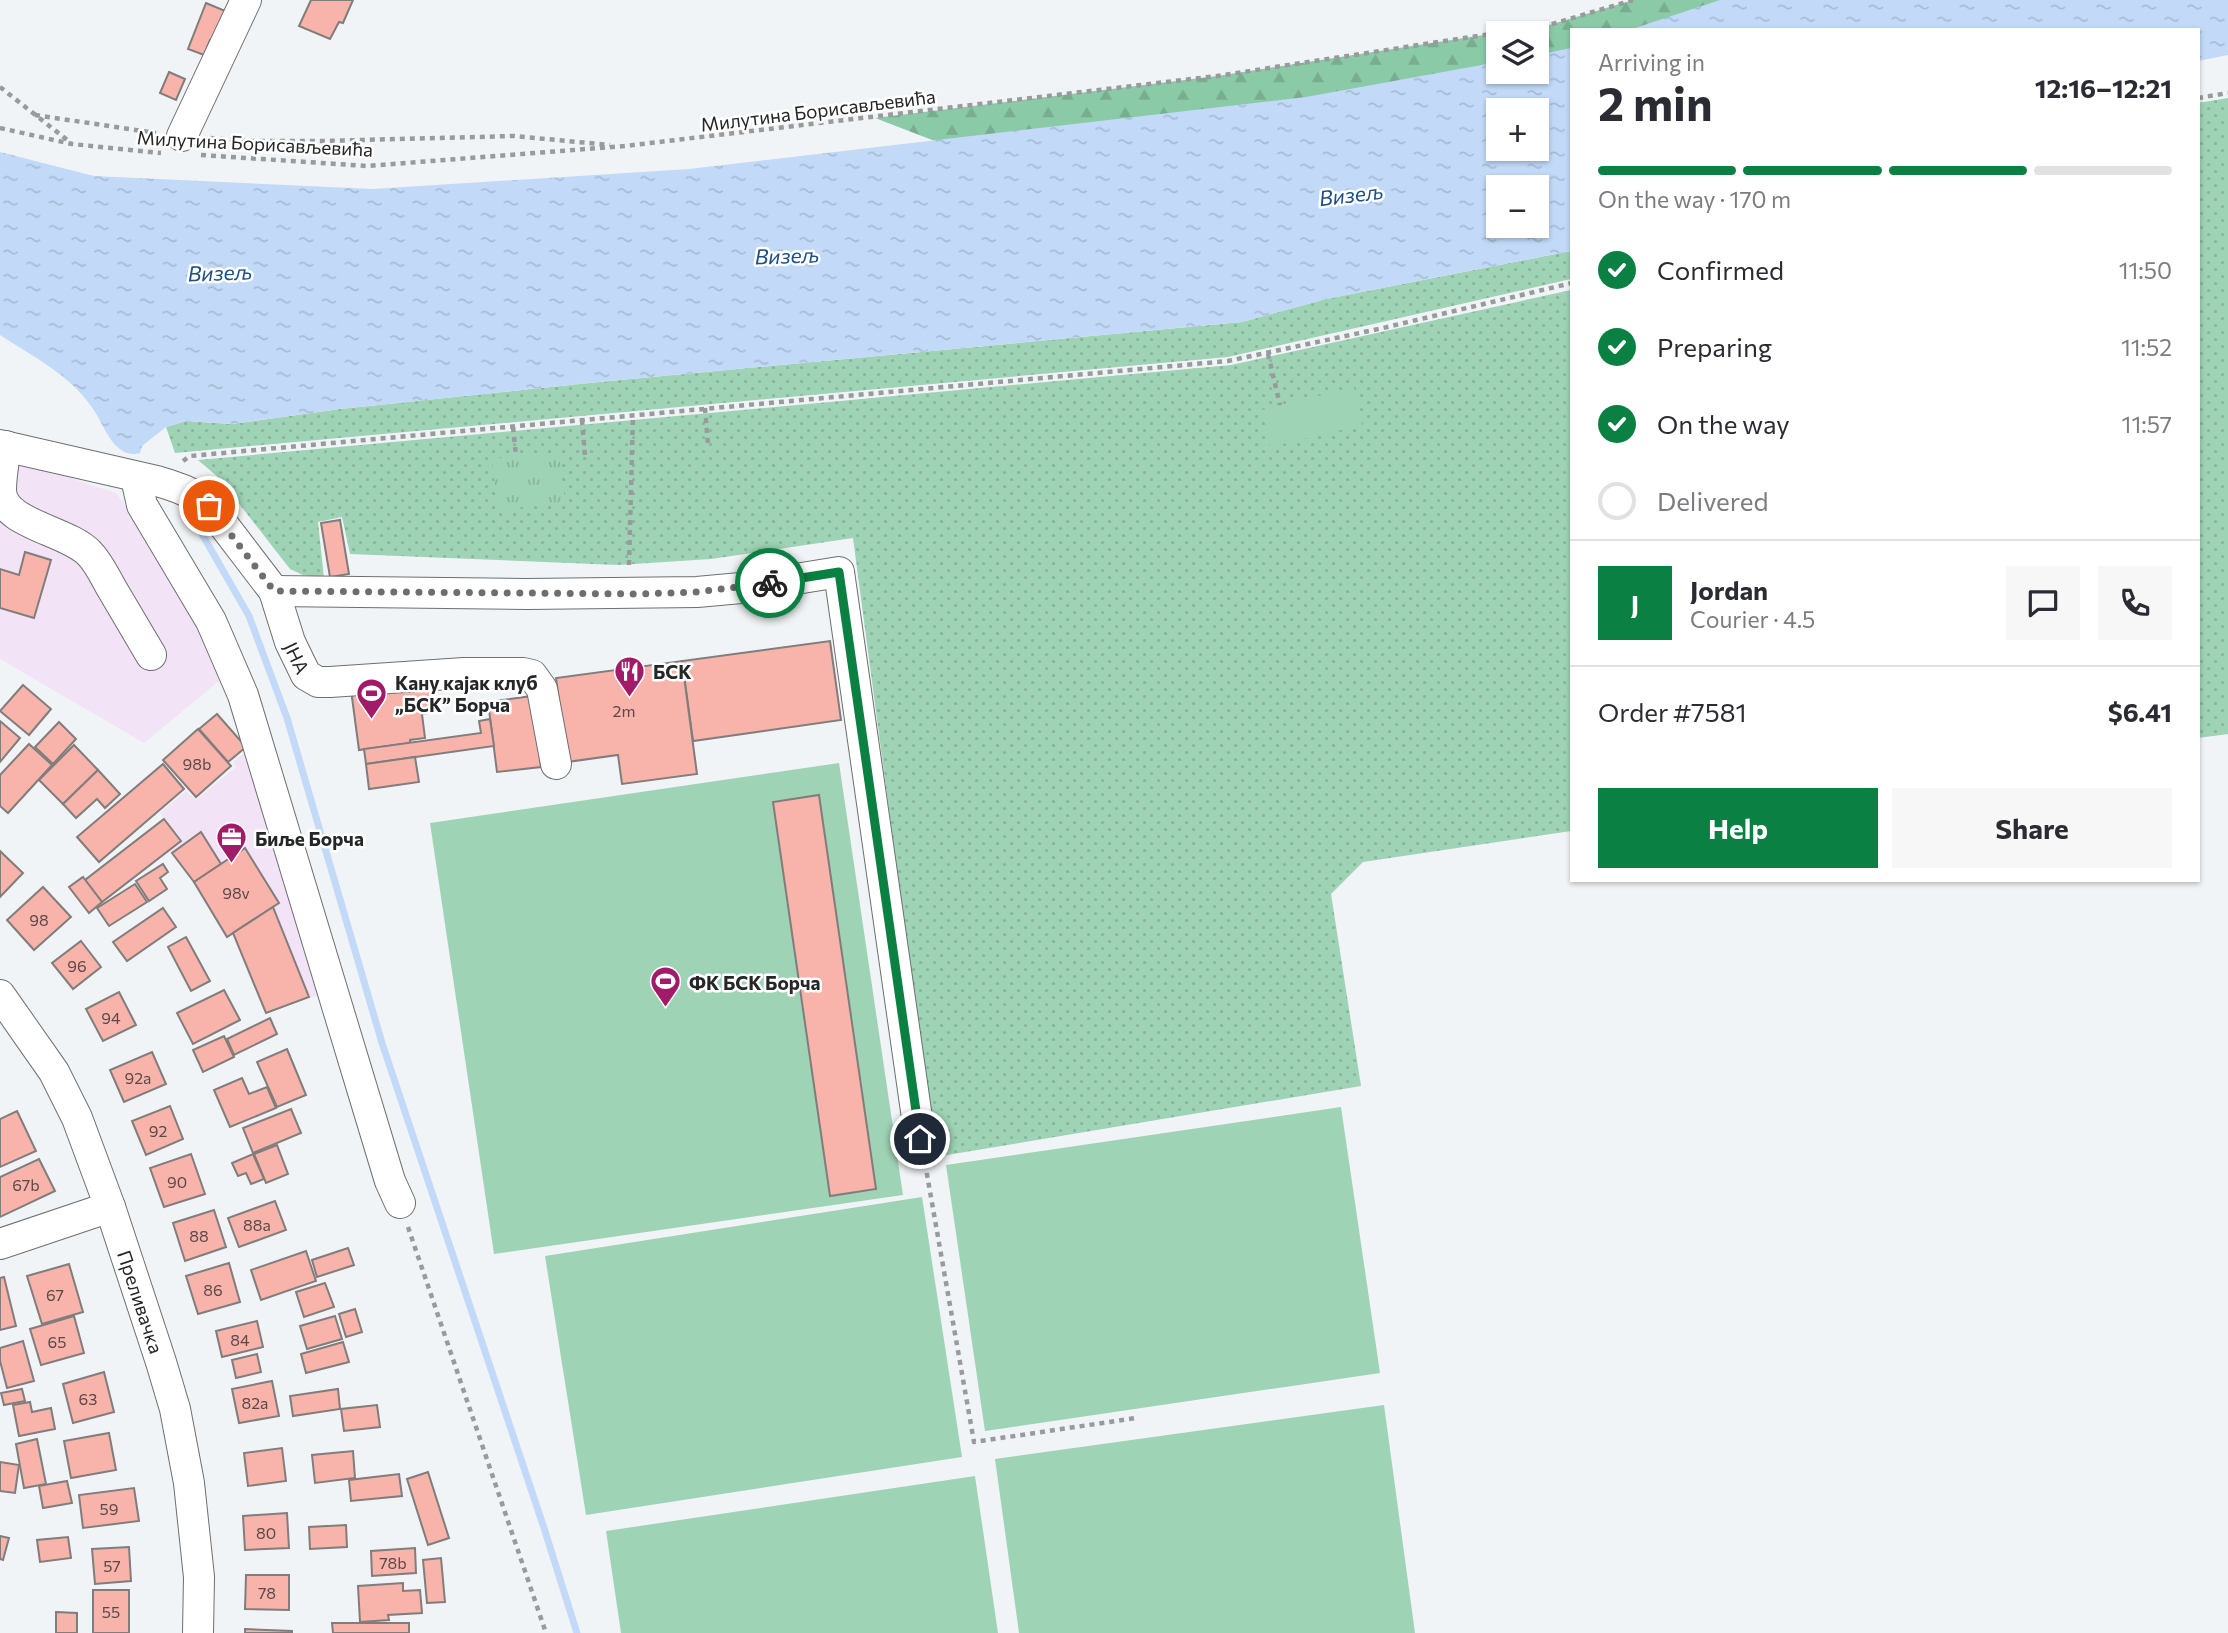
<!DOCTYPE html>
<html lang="en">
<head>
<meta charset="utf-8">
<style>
	:root { --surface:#fff; --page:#f7f7f7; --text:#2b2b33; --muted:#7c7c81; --line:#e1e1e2; --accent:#0b8043 }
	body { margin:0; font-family:Commissioner,sans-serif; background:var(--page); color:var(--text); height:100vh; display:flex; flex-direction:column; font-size:26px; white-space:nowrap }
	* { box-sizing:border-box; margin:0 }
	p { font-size:23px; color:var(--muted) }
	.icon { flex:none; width:38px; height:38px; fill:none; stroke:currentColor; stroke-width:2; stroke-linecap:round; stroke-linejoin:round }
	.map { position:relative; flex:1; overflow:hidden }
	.drawer { position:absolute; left:1570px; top:28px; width:630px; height:854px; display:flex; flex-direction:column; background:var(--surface); border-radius:0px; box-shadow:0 2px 5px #0004 }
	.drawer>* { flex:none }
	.fabs { position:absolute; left:1486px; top:21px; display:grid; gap:14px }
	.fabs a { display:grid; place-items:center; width:63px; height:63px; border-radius:0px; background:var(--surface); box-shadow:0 2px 5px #0004; font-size:35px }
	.pin { position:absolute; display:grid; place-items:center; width:60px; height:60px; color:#fff; margin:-30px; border:4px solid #fff; border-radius:50%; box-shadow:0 2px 7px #0007 }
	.courier { position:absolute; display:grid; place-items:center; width:70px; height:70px; margin:-35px; border:5px solid #0b8043; border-radius:50%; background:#fff; color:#222; box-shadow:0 2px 9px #0007 }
	.overview em { font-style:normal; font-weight:700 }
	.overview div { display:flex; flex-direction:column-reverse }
	.overview { display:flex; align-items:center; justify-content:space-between; height:119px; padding:0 28px }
	h1 { font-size:46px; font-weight:700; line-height:52px }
	.bar { display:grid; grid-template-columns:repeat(4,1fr); gap:10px 7px; align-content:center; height:84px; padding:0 28px }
	.bar i { height:9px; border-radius:5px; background:var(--line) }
	.bar .active { background:var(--accent) }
	.bar p { grid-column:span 4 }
	.line { display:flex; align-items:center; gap:18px; padding:0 28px; border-top:2px solid var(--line) }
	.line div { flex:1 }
	.round { display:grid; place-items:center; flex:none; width:74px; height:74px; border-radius:0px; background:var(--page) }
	ol { padding:0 28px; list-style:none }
	li { display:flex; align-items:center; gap:21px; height:77px }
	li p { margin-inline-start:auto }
	li .icon { padding:7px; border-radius:50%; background:var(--accent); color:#fff; stroke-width:4 }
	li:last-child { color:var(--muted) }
	li i { width:38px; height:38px; border:4px solid var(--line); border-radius:50% }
	.primary-button { display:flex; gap:14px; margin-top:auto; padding:14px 28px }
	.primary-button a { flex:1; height:80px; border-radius:0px; background:var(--accent); color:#fff; font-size:28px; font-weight:700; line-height:80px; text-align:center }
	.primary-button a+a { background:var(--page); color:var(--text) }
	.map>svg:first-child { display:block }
	.commercial { fill:#f3e3f6 }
	.grass { fill:url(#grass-dots) }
	.forest { fill:url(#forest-firs); fill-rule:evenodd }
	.park { fill:url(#park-tufts) }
	.pitch { fill:#9fd3b5 }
	.water { fill:url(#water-ripples); fill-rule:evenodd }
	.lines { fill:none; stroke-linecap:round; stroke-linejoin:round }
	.stream { stroke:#c2daf8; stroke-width:7 }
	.building { fill:#f8b3aa; stroke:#807d7c; stroke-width:2 }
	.minor-casing { stroke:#6d6f71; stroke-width:32 }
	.path { stroke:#989a9c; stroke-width:4.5; stroke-dasharray:5 5; stroke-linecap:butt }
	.minor { stroke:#fff; stroke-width:30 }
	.done { stroke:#6c6e6f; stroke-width:7; stroke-dasharray:0 12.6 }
	.route { stroke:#0b8043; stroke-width:9 }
	.labels { text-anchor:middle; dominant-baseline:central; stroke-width:5; stroke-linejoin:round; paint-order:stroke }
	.number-label { font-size:16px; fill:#5a4948 }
	.street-label { font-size:19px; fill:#252627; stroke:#fff }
	.poi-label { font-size:19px; font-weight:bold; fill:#252627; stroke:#fff; text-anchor:start }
	.water-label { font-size:21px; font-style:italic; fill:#1b4f8a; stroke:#fff }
</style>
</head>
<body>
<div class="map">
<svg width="2228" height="1633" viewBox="0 0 2228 1633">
	<defs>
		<pattern id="grass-dots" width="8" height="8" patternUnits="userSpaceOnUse" patternTransform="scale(1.75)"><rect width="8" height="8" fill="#9fd3b5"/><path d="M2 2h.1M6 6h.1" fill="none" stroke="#89b59c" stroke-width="1.8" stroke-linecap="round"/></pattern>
		<pattern id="forest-firs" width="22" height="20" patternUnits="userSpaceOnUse" patternTransform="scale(1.75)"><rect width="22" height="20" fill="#8bcaa7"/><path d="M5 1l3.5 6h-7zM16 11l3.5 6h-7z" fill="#78ad90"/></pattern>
		<pattern id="park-tufts" width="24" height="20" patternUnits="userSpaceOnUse" patternTransform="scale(1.75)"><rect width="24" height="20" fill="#9fd3b5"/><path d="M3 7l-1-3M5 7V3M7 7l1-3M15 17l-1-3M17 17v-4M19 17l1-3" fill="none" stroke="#89b59c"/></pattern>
		<pattern id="water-ripples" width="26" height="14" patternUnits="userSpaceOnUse" patternTransform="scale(1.75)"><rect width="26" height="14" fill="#c2daf8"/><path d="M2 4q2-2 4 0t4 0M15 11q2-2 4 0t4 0" fill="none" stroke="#a7bbd5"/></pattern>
	</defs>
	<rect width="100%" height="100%" fill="#f1f4f6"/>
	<g class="commercial">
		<polygon points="0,459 31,465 116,493 150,537 225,676 144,743 0,659"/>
		<polygon points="252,747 319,995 266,1013 233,934 227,937 194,882 170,852 183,841 160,813 186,791 196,800 236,767 233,762"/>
	</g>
	<g class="grass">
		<polygon points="2228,98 2228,734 2198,738 2198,103"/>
		<polygon points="1571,251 1571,279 1228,357 175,453 166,427 186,421 232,424 340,409 599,382 1242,322 1326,299"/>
		<polygon points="1571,290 1571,831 1363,862 1331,894 1361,1086 935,1157 853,538 711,559 618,565 350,554 342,517 318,522 324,578 303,575 290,569 219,478 198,460 1231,365"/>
	</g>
	<path class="forest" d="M1633 0H1849L1730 30H1572L1571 67 1332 105 953 148 875 118 1217 76 1549 25ZM1498 33H1536V72H1498Z"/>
	<polygon class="park" points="559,452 565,502 498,510 492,459"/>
	<g class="pitch">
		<polygon points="1354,387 1362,425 1270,447 1262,410"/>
		<polygon points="839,763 903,1195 494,1254 430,823"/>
		<polygon points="1341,1107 1380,1373 985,1431 946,1165"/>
		<polygon points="922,1197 962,1457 586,1515 545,1256"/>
		<polygon points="1384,1405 1415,1633 1019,1633 995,1459"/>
		<polygon points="975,1476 998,1633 621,1633 606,1531"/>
	</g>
	<g class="water">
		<polygon points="1720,0 2228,0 2228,55 2198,61 2198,30 1629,30"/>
		<path d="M1571 48V251L1326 299 1242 322 599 382 340 409 232 424 186 421 166 427 142 446 140 453C114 460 105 426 93 409 71 375 33 357 0 335V152L94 176 372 189 689 169 1306 97 1498 62V72H1536L1537 55ZM1536 110V149H1498V110ZM1498 187H1536V226H1498Z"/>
	</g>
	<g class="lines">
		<polyline class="stream" points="198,527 249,616 287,718 382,1043 544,1528 577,1633"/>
	</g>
	<g class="building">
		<polygon points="311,0 353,0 343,23 339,22 330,39 299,26"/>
		<polygon points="206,3 230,13 217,43 210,40 204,55 188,49"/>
		<polygon points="169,72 185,79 176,100 160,93"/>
		<polygon points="340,520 349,574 330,577 321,523"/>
		<polygon points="25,552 51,560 34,618 0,608 0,569 19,575"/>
		<polygon points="830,641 841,720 693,741 682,661"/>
		<polygon points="682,661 697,774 622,784 618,755 567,762 556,678"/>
		<polygon points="23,685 51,709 29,735 0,711"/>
		<polygon points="430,685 434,712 422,714 425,738 410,740 410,743 359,750 351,690"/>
		<polygon points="532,696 541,767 497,772 488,702"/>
		<polygon points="217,714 246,747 228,762 199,729"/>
		<polygon points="490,719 494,746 366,764 364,749 481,733 479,721"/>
		<polygon points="0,721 20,738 0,762"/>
		<polygon points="59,722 76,739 53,764 35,747"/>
		<polygon points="198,729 231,766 196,797 163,760"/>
		<polygon points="29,744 52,765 8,813 0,806 0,775"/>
		<polygon points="74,745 98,770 63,804 39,780"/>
		<polygon points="415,757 419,782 369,789 366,764"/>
		<polygon points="163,764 184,789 99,862 77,837"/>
		<polygon points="98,770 120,794 105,808 97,799 76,818 63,804"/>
		<polygon points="819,795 876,1189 830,1196 773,802"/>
		<polygon points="164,819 181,841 102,902 85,880"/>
		<polygon points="201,832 221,864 194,882 172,853"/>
		<polygon points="245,848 279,903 227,937 194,882"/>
		<polygon points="0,851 23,873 0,897"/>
		<polygon points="163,864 168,872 160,878 167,889 149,901 136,881"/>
		<polygon points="83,877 102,902 89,913 69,887"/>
		<polygon points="135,884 147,902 109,926 97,908"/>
		<polygon points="43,887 71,917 34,950 7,920"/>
		<polygon points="273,907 309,997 266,1013 233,933"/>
		<polygon points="163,908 176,927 127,961 113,942"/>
		<polygon points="186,937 210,981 191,991 168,947"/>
		<polygon points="81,941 101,967 73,989 52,963"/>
		<polygon points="224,990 240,1020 193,1044 177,1013"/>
		<polygon points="119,992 136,1025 103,1041 86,1009"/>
		<polygon points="270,1018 277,1034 234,1055 227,1039"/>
		<polygon points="224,1036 234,1057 203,1072 193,1050"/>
		<polygon points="287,1049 306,1095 277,1107 257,1062"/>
		<polygon points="152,1052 166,1084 124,1102 110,1070"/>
		<polygon points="242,1078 249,1094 267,1087 276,1108 230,1127 214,1090"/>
		<polygon points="170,1106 183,1139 146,1155 132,1121"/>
		<polygon points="291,1109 301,1133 253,1153 243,1128"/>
		<polygon points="17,1111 36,1151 0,1167 0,1119"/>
		<polygon points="277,1145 288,1174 266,1183 254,1154"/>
		<polygon points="191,1154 205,1194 164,1207 150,1168"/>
		<polygon points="253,1154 264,1179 251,1184 246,1173 238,1176 232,1163"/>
		<polygon points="39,1159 55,1191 0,1217 0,1177"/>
		<polygon points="275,1201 286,1230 239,1247 228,1218"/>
		<polygon points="214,1210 226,1247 185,1261 173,1223"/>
		<polygon points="348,1248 354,1265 317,1277 312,1260"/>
		<polygon points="306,1251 316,1281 261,1300 251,1270"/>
		<polygon points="229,1263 240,1302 198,1314 186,1276"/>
		<polygon points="69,1264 83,1312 42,1324 27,1276"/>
		<polygon points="4,1277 16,1326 0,1330 0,1278"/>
		<polygon points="325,1283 334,1307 304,1317 296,1292"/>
		<polygon points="355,1309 362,1332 346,1337 339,1314"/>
		<polygon points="74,1316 84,1353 41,1365 30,1329"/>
		<polygon points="335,1316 342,1339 307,1349 300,1326"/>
		<polygon points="257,1321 263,1347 222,1357 216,1331"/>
		<polygon points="23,1341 34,1381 7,1388 0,1361 0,1348"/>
		<polygon points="343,1342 349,1362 306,1373 301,1354"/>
		<polygon points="257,1354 261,1372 236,1378 232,1360"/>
		<polygon points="104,1372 114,1412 73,1423 63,1384"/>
		<polygon points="272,1381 279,1416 239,1423 232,1389"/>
		<polygon points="22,1389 25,1401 4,1405 1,1393"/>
		<polygon points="338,1389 340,1409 293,1416 290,1396"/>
		<polygon points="30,1402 32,1412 51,1408 55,1429 19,1436 13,1405"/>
		<polygon points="377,1405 380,1427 344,1431 341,1409"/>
		<polygon points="109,1433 116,1470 71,1478 64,1441"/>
		<polygon points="37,1439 46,1484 24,1488 16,1444"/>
		<polygon points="282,1448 286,1481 248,1486 244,1453"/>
		<polygon points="353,1451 355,1478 315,1483 312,1455"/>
		<polygon points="0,1462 19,1465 15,1493 0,1491"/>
		<polygon points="428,1472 449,1538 428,1545 407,1479"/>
		<polygon points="399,1474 402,1496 351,1501 349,1480"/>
		<polygon points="67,1481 72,1503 43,1508 39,1486"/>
		<polygon points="134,1488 139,1521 83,1528 79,1495"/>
		<polygon points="287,1513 289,1548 245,1550 243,1516"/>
		<polygon points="346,1525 347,1547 310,1549 309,1527"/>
		<polygon points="0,1536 9,1538 3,1560 0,1559"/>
		<polygon points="68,1537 71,1558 40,1562 37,1540"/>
		<polygon points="129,1547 131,1581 95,1584 92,1549"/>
		<polygon points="415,1548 416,1573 372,1576 371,1551"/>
		<polygon points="441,1558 445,1602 427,1603 423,1560"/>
		<polygon points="246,1575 289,1575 289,1610 245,1609"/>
		<polygon points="403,1583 403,1591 420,1590 422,1613 388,1615 389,1620 360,1622 358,1586"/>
		<rect x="93" y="1590" width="36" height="43"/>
		<polygon points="56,1612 77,1613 77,1633 56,1633"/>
		<polygon points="332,1623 409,1623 409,1633 333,1633"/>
		<polygon points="245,1629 292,1631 292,1633 245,1633"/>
	</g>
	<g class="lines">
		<defs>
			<g id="minor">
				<polyline points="182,136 246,0"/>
				<path id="s1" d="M0 445 157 481C177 487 193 492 209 506L274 591 290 642 306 675 318 682H330L464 673H523L532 675 542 689 556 764"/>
				<path d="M6 446C4 460 1 476 1 490 1 524 67 530 89 553 99 563 105 577 112 589 125 611 138 633 151 655"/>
				<polyline points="136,478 142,505 211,621 243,695 390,1181 400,1203"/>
				<polyline points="274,591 527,594 697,592 741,588 839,572 920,1139"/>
				<path id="s2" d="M0 995 54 1072 77 1118 110 1207 161 1362 175 1409 189 1483 199 1577 198 1633"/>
				<polyline points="0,1244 110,1207"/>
			</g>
		</defs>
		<use href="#minor" class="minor-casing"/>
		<g class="path">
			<polyline points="0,87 71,143"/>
			<polyline points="2198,98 2228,93"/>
			<polyline points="35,115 156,133"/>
			<polyline points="0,128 72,144 161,153"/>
			<polyline points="210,138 247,141 322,141 514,136 610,145"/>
			<polyline points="201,155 367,166 625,146 1217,76 1549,25 1633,0"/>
			<polyline points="1268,354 1280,405"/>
			<polyline points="705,408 708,445"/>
			<polyline points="582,420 585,456"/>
			<polyline points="513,427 516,456"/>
			<polyline points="183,461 190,456 1228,361 1383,328 1572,283"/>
			<polyline points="629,565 633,415"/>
			<polyline points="925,1163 974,1442 1136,1418"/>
			<polyline points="408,1227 546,1633"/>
		</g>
		<use href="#minor" class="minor"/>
	</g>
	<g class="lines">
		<polyline class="done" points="209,506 274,591 640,594 697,592 770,583"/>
		<polyline class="route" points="770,583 839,572 920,1139"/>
	</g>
	<defs>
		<symbol id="restaurant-pin" viewBox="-11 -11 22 30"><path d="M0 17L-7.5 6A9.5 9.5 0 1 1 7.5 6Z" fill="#a11b68" stroke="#fff"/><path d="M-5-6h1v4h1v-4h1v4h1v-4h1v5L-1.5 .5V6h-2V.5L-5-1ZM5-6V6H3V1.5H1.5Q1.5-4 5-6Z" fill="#fff"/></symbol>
		<symbol id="stadium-pin" viewBox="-11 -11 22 30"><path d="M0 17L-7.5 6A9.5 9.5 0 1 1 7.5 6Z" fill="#a11b68" stroke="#fff"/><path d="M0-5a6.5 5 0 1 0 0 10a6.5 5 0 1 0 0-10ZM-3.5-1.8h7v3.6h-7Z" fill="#fff"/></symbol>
		<symbol id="office-pin" viewBox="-11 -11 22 30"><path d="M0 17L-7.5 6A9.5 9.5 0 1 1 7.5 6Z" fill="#a11b68" stroke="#fff"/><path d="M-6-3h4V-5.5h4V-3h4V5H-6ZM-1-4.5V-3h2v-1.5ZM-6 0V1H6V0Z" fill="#fff"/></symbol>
	</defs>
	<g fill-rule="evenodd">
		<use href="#restaurant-pin" x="612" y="654" width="35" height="47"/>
		<use href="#stadium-pin" x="354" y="676" width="35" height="47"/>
		<use href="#office-pin" x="214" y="820" width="35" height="47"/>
		<use href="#stadium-pin" x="648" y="964" width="35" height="47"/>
	</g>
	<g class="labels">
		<g class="number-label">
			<text x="624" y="710">2m</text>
			<text x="197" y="763">98b</text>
			<text x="236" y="892">98v</text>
			<text x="39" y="919">98</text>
			<text x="77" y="965">96</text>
			<text x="111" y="1017">94</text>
			<text x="138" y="1077">92a</text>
			<text x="158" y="1130">92</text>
			<text x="177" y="1181">90</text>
			<text x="26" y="1184">67b</text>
			<text x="257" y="1224">88a</text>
			<text x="199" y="1235">88</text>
			<text x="213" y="1289">86</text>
			<text x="55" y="1294">67</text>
			<text x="240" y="1339">84</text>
			<text x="57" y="1341">65</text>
			<text x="88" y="1398">63</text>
			<text x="255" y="1402">82a</text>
			<text x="109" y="1508">59</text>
			<text x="266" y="1532">80</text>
			<text x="393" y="1562">78b</text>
			<text x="112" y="1565">57</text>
			<text x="267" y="1592">78</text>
			<text x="111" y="1611">55</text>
		</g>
		<g class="street-label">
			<text transform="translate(818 110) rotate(-7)">Милутина Борисављевића</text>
			<text transform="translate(255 143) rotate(3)">Милутина Борисављевића</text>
			<text stroke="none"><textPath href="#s1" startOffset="397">ЈНА</textPath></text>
			<text stroke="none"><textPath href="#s2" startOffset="340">Преливачка</textPath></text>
		</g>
		<g class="poi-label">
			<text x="653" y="671">БСК</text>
			<text x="395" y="682">Кану кајак клуб<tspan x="395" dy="22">„БСК” Борча</tspan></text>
			<text x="255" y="838">Биље Борча</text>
			<text x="689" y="982">ФК БСК Борча</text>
		</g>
		<g class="water-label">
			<text transform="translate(1351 194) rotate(-7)">Визељ</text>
			<text transform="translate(787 255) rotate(-2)">Визељ</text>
			<text transform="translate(220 272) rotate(-2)">Визељ</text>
		</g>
	</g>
</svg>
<div class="fabs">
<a><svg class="icon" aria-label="layers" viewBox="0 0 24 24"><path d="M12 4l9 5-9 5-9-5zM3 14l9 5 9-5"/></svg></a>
<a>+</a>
<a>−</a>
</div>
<div class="pin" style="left:209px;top:506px;background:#ea580c"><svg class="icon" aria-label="bag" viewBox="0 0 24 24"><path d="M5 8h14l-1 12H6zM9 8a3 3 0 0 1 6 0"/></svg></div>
<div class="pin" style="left:920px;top:1139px;background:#1f2937"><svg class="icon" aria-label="home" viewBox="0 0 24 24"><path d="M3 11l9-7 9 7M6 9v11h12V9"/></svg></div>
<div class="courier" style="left:770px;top:583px"><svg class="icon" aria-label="bike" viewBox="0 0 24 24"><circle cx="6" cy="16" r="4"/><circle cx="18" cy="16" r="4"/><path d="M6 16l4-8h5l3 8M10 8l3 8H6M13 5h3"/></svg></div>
<section class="drawer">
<div class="overview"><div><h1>2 min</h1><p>Arriving in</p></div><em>12:16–12:21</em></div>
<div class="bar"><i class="active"></i><i class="active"></i><i class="active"></i><i></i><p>On the way · 170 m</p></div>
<ol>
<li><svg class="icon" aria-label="check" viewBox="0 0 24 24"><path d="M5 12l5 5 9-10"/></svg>Confirmed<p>11:50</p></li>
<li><svg class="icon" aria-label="check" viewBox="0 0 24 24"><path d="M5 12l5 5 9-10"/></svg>Preparing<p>11:52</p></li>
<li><svg class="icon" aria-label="check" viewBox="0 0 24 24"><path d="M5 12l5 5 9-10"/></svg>On the way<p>11:57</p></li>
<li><i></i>Delivered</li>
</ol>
<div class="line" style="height:126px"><b class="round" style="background:var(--accent);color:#fff">J</b><div><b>Jordan</b><p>Courier · 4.5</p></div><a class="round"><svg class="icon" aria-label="chat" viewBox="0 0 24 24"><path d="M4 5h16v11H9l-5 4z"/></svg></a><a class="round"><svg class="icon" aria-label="phone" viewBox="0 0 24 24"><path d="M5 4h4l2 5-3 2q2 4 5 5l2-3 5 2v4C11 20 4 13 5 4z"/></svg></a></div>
<div class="line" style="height:91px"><div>Order #7581</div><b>$6.41</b></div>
<div class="primary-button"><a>Help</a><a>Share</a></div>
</section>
</div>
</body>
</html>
